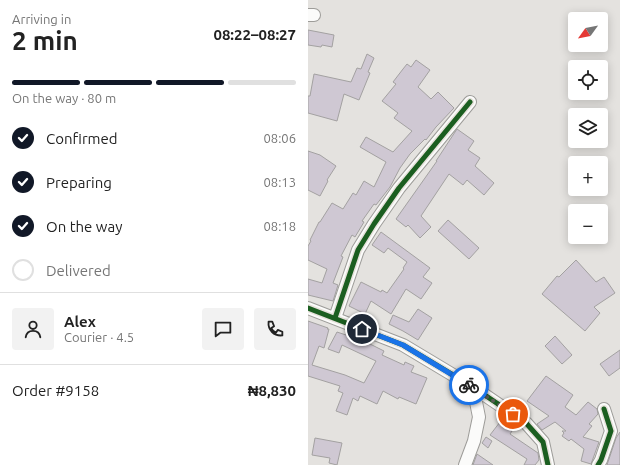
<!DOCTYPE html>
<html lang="en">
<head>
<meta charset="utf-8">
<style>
	:root { --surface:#fff; --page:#f2f2f2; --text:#222; --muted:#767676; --line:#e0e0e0; --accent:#111827 }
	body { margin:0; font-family:Ubuntu,sans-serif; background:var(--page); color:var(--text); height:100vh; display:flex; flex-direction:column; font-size:15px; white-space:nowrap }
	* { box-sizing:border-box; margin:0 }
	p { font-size:13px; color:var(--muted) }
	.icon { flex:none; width:22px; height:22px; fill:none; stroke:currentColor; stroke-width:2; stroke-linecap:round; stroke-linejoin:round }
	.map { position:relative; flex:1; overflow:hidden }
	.side { display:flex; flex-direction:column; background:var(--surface); width:308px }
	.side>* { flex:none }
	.needle { width:26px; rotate:237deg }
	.tools { position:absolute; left:260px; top:12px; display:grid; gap:8px }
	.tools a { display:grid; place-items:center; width:40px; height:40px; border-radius:4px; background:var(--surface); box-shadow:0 2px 10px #0003; font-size:20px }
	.pin { position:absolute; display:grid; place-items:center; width:34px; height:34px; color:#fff; margin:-17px; border:2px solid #fff; border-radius:50%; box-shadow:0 1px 4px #0007 }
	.courier { position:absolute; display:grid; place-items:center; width:40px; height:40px; margin:-20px; border:3px solid #1a73e8; border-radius:50%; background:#fff; color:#222; box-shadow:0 1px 5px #0007 }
	.summary em { font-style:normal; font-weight:700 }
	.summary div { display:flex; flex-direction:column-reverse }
	.summary { display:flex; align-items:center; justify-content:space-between; height:68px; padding:0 12px }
	h1 { font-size:26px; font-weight:700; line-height:30px }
	.bar { display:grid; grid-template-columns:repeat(4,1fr); gap:6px 4px; align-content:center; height:48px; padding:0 12px }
	.bar i { height:5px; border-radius:3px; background:var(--line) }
	.bar .selected { background:var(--accent) }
	.bar p { grid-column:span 4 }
	.line { display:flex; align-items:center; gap:10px; padding:0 12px; border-top:1px solid var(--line) }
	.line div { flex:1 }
	.round { display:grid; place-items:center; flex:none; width:42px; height:42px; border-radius:4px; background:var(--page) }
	ol { padding:0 12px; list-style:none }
	li { display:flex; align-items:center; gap:12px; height:44px }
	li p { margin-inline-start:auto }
	li .icon { padding:4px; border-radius:50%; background:var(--accent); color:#fff; stroke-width:4 }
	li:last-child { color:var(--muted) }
	li i { width:22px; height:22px; border:2px solid var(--line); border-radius:50% }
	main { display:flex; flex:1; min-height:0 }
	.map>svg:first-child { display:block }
	.building { fill:#cfc8d3; stroke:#a3a1a1 }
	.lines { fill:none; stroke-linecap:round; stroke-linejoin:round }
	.minor-casing { stroke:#9d9c99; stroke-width:14 }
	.minor { stroke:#fbfbfa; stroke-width:12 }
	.cycleway-casing { stroke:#e7e2dc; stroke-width:8 }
	.cycleway { stroke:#1b5e20; stroke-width:5 }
	.done { stroke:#5d5c59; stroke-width:4; stroke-dasharray:0 7.2 }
	.route { stroke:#1a73e8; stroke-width:5 }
</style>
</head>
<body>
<main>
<section class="side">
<div class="summary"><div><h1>2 min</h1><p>Arriving in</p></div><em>08:22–08:27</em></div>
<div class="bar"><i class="selected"></i><i class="selected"></i><i class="selected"></i><i></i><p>On the way · 80 m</p></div>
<ol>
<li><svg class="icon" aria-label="check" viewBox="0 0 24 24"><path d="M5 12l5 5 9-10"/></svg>Confirmed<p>08:06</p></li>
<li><svg class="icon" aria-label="check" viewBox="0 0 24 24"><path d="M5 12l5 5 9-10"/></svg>Preparing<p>08:13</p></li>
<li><svg class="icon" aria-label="check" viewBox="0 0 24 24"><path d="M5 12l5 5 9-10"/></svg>On the way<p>08:18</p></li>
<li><i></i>Delivered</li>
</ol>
<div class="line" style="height:72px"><a class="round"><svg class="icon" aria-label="person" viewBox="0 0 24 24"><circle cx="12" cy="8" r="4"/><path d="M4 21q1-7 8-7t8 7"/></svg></a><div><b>Alex</b><p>Courier · 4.5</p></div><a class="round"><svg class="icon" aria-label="chat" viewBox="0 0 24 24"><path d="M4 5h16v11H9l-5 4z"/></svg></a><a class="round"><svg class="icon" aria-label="phone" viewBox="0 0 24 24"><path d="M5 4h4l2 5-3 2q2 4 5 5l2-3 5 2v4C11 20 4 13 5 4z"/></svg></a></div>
<div class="line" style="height:52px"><div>Order #9158</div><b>₦8,830</b></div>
</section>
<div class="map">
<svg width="312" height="465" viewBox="0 0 312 465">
	<rect width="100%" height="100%" fill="#e4e2df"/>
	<g class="building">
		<polygon points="0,30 26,35 24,47 14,45 13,47 0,45"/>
		<polygon points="59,54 66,58 60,72 62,73 51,100 36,94 29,121 0,113 0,96 2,96 6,74 43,82 49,68 53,69"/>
		<polygon points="108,60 122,70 110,87 123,99 130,92 146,108 128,127 118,140 117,139 102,154 92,168 82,187 68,205 66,204 54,221 56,222 47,237 44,235 33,256 35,257 25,283 30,285 25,301 0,295 0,279 14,283 19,269 0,260 0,246 3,241 2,240 11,222 12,222 24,203 35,209 45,193 48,195 56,181 66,187 78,162 52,147 58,137 85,152 104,131 86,118 90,113 74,101 88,84 85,82 95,69 99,64 103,67"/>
		<polygon points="149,129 166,141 160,150 172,158 167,166 186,183 176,195 159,180 155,185 141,174 113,216 123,227 112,238 100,225 98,227 88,219 129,161 128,161"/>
		<polygon points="0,151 12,155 28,166 19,180 20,181 12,196 0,190"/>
		<polygon points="140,220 171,248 161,259 130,231"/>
		<polygon points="73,232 122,268 115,277 124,283 113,299 98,289 83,314 63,301 57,314 41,306 53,282 73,292 74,290 79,293 96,269 95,268 99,262 80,248 76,253 64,245"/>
		<polygon points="268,260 288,282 296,277 307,293 286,307 292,313 277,331 234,294 249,276 251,277"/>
		<polygon points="110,309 124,318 110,340 95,331 81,324 85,315 101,322"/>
		<polygon points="0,321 20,328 19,329 21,329 16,348 11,346 4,365 37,375 56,383 68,361 34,345 31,353 20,349 29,332 41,336 42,334 76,351 74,355 96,365 97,362 106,366 103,372 119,378 108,404 91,397 90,399 75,391 69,404 52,396 50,401 45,398 39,415 28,411 35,393 30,391 32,386 0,376"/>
		<polygon points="247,336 264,355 254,364 237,346"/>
		<polygon points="312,350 312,368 301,376 292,364"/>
		<polygon points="238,376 265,395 257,407 268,415 280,402 289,409 290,414 281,424 284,426 275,437 291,442 283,464 273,461 276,449 263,439 261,441 254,436 256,433 254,431 258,431 247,422 234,430 229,424 241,416 219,401"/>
		<polygon points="192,422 204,431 202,434 230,453 231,460 227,465 216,465 219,459 182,435"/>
		<polygon points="312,432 312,465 299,465 308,438"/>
		<polygon points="178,437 184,441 180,448 174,443"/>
		<polygon points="7,438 34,443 29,465 21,463 22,458 4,455"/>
		<polygon points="169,454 185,465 165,465"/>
	</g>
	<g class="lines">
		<defs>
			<g id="minor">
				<polyline points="0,15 6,15"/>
				<polyline points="0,308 95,345 165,387 218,423 235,442 240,465"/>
				<polyline points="27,318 50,250 66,224 91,188 162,102"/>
				<polyline points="157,465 166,441 171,417 165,387"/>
				<polyline points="290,465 293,460 303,431 296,409"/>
			</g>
		</defs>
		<use href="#minor" class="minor-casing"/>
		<use href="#minor" class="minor"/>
		<defs>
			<g id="cycleway">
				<polyline points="0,308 95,345 165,387 218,423 235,442 240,465"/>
				<polyline points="27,318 50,250 66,224 91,188 162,102"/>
				<polyline points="290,465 293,460 303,431 296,409"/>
			</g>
		</defs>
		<use href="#cycleway" class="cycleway-casing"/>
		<use href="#cycleway" class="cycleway"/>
	</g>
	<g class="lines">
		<polyline class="done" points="161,385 205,414"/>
		<polyline class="route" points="54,329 95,345 161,385"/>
	</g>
</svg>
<div class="tools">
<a><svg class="needle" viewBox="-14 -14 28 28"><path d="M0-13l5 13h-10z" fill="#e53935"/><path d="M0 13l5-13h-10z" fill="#767676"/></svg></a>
<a><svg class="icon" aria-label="locate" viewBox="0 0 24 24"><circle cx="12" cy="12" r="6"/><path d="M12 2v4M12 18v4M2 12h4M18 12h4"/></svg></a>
<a><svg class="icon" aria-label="layers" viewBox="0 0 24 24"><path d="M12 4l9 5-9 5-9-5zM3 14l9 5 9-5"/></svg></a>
<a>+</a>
<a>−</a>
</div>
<div class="pin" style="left:205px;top:414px;background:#ea580c"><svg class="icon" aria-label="bag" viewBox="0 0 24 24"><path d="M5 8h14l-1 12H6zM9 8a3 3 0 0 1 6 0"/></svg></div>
<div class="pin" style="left:54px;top:329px;background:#1f2937"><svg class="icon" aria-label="home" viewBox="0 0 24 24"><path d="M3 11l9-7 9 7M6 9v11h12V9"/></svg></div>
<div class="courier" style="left:161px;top:385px"><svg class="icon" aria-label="bike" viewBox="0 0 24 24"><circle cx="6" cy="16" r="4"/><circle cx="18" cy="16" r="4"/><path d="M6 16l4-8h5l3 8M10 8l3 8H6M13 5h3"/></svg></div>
</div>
</main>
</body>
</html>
